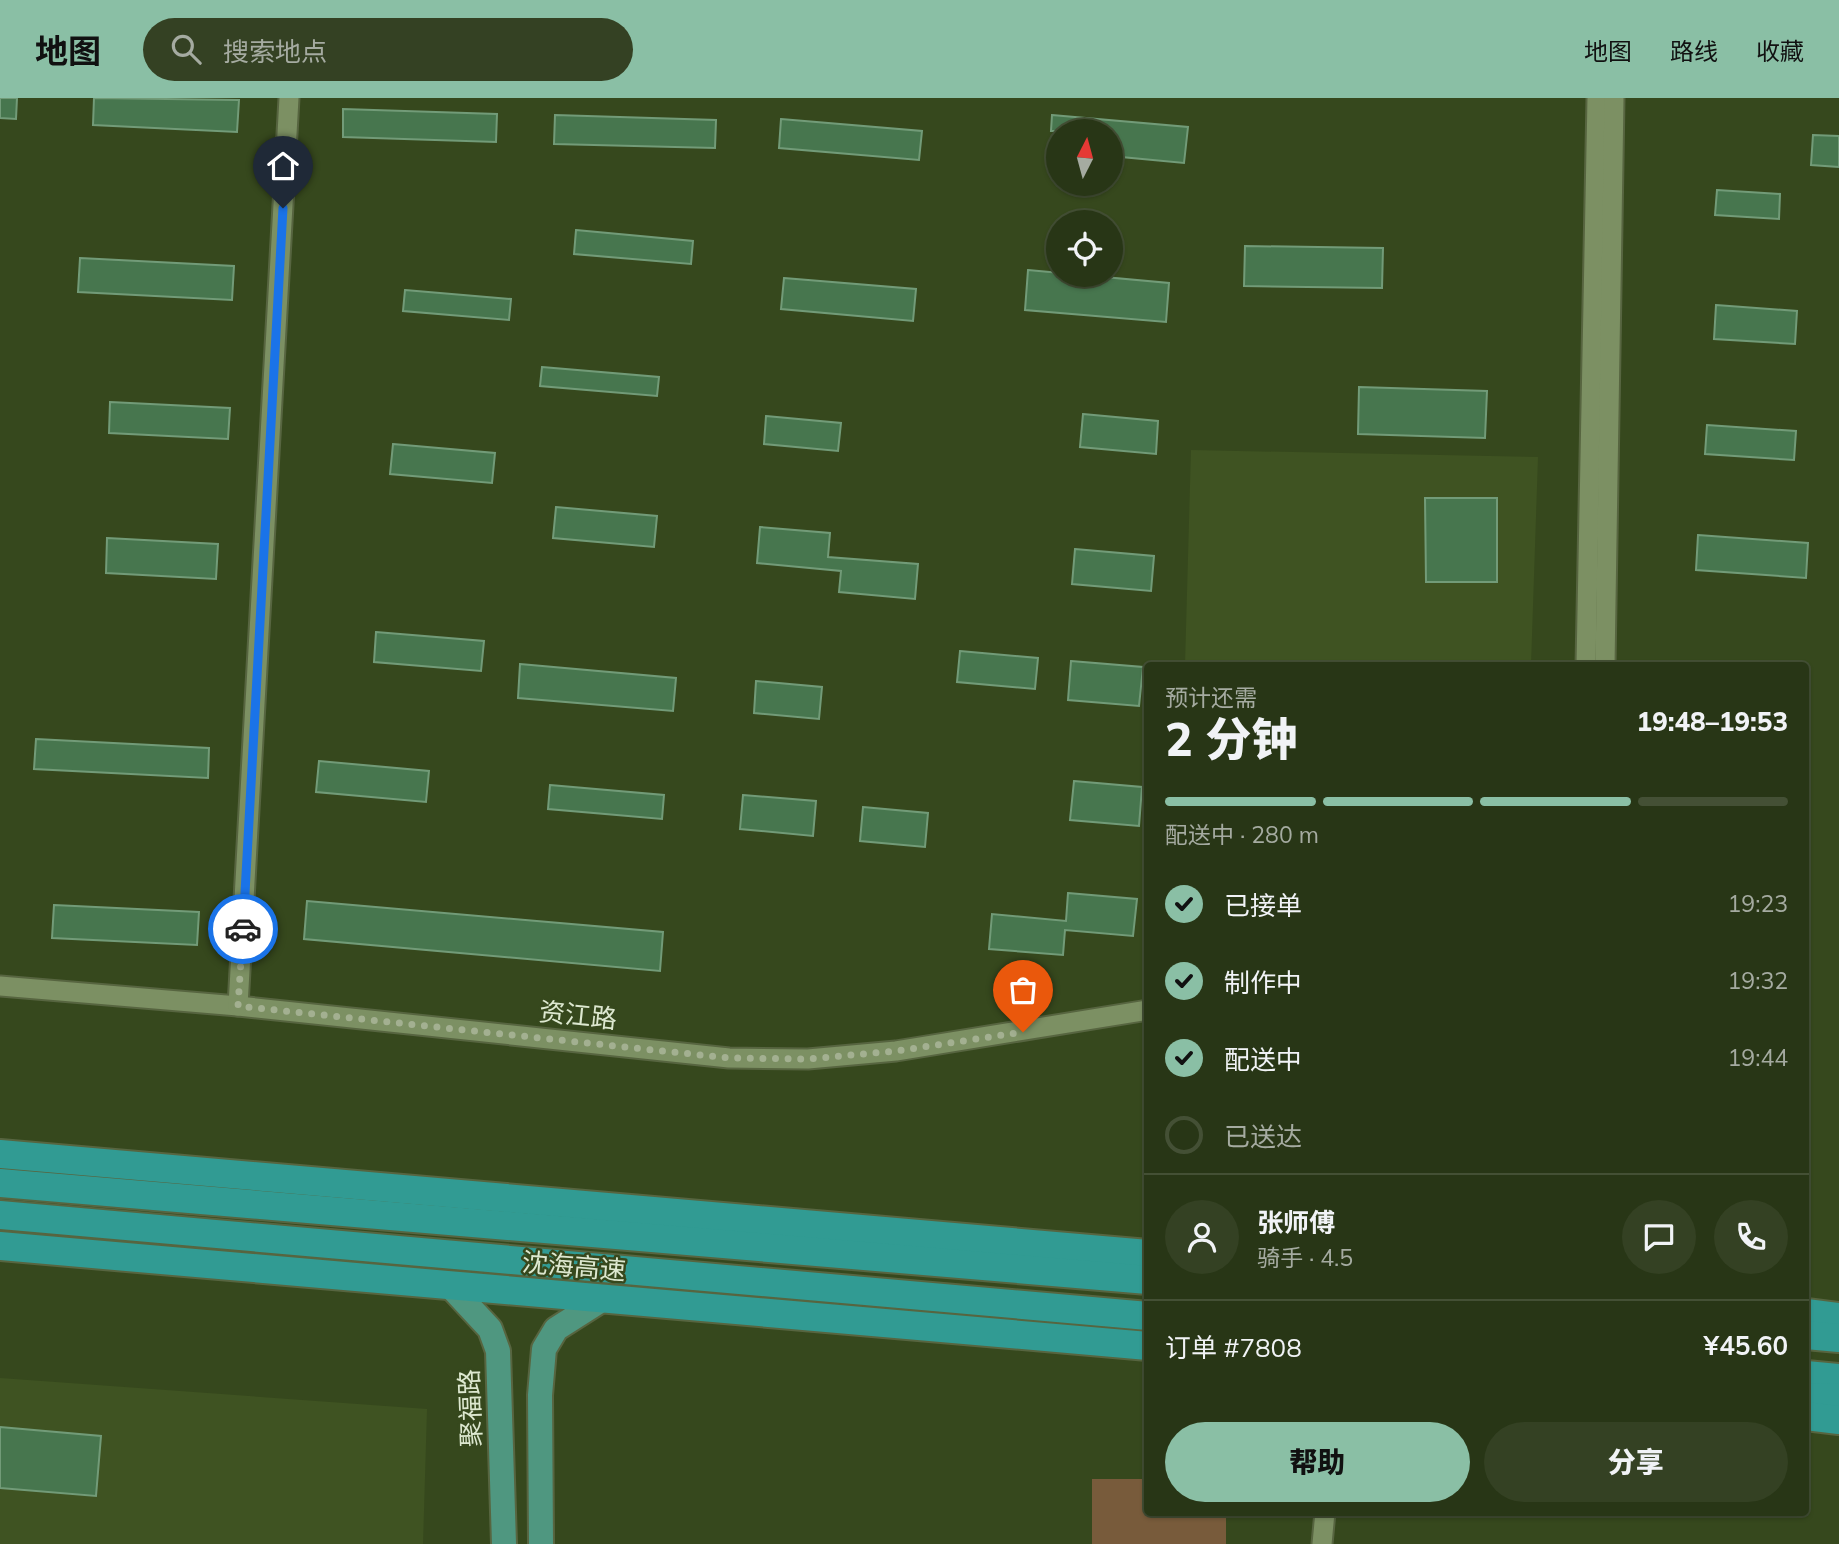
<!DOCTYPE html>
<html lang="zh">
<head>
<meta charset="utf-8">
<style>
	:root { --surface:#283616; --page:#344123; --text:#f1f3f6; --muted:#a5aba1; --line:#445035; --accent:#8abfa5 }
	body { margin:0; font-family:Mulish,"Noto Sans SC",sans-serif; background:var(--page); color:var(--text); height:100vh; display:flex; flex-direction:column; font-size:26px; white-space:nowrap }
	* { box-sizing:border-box; margin:0 }
	p { font-size:23px; color:var(--muted) }
	.icon { flex:none; width:38px; height:38px; fill:none; stroke:currentColor; stroke-width:2; stroke-linecap:round; stroke-linejoin:round }
	.map { position:relative; flex:1; overflow:hidden }
	.details { position:absolute; left:1144px; top:564px; width:665px; height:854px; display:flex; flex-direction:column; background:var(--surface); border-radius:7px; box-shadow:0 2px 5px #0004,0 0 0 2px var(--line) }
	.details>* { flex:none }
	.needle { width:46px; rotate:6deg }
	.controls { position:absolute; left:1046px; top:21px; display:grid; gap:14px }
	.controls a { display:grid; place-items:center; width:77px; height:77px; border-radius:50%; background:var(--surface); box-shadow:0 2px 5px #0004,0 0 0 2px var(--line); font-size:35px }
	.pin { position:absolute; display:grid; place-items:center; width:60px; height:60px; color:#fff; margin:-72px -30px; border-radius:50% 50% 50% 0; rotate:-45deg; box-shadow:0 0 7px #0007 }
	.pin .icon { rotate:45deg }
	.courier { position:absolute; display:grid; place-items:center; width:70px; height:70px; margin:-35px; border:5px solid #1a73e8; border-radius:50%; background:#fff; color:#222; box-shadow:0 2px 9px #0007 }
	.head em { font-style:normal; font-weight:800 }
	.head div { display:flex; flex-direction:column-reverse }
	.head { display:flex; align-items:center; justify-content:space-between; height:119px; padding:0 21px }
	h1 { font-size:46px; font-weight:800; line-height:52px }
	.bar { display:grid; grid-template-columns:repeat(4,1fr); gap:10px 7px; align-content:center; height:84px; padding:0 21px }
	.bar i { height:9px; border-radius:5px; background:var(--line) }
	.bar .active { background:var(--accent) }
	.bar p { grid-column:span 4 }
	.line { display:flex; align-items:center; gap:18px; padding:0 21px; border-top:2px solid var(--line) }
	.line div { flex:1 }
	.round { display:grid; place-items:center; flex:none; width:74px; height:74px; border-radius:37px; background:var(--page) }
	ol { padding:0 21px; list-style:none }
	li { display:flex; align-items:center; gap:21px; height:77px }
	li p { margin-inline-start:auto }
	li .icon { padding:7px; border-radius:50%; background:var(--accent); color:#111; stroke-width:4 }
	li:last-child { color:var(--muted) }
	li i { width:38px; height:38px; border:4px solid var(--line); border-radius:50% }
	.action { display:flex; gap:14px; margin-top:auto; padding:14px 21px }
	.action a { flex:1; height:80px; border-radius:42px; background:var(--accent); color:#111; font-size:28px; font-weight:800; line-height:80px; text-align:center }
	.action a+a { background:var(--page); color:var(--text) }
	header { display:flex; align-items:center; gap:42px; box-sizing:border-box; height:98px; padding:0 35px; background:var(--accent); color:#111 }
	header strong { font-size:33px }
	nav { display:flex; gap:38px; margin-inline-start:auto; font-size:24px }
	.search { width:490px; height:63px; background:var(--page); display:flex; align-items:center; gap:18px; box-sizing:border-box; padding:0 24px; border-radius:38px; color:var(--muted); font-size:26px }
	.map>svg:first-child { display:block }
	.built { fill:#3f5322 }
	.green { fill:#785b3b }
	.building { fill:#47764e; stroke:#729b78; stroke-width:2 }
	.lines { fill:none; stroke-linecap:round; stroke-linejoin:round }
	.minor-casing { stroke:#576540; stroke-width:23 }
	.major-casing { stroke:#576540; stroke-width:28 }
	.highway-casing { stroke:#576540; stroke-width:32 }
	.minor { stroke:#7c9063; stroke-width:19 }
	.major { stroke:#4f9780; stroke-width:24 }
	.highway { stroke:#319b93; stroke-width:28 }
	.done { stroke:#a3b091; stroke-width:7; stroke-dasharray:0 12.6 }
	.route { stroke:#1a73e8; stroke-width:9 }
	.labels { text-anchor:middle; dominant-baseline:central; stroke-width:5; stroke-linejoin:round; paint-order:stroke }
	.street-label { font-size:26px; fill:#dde8d0; stroke:#36481d }
</style>
</head>
<body>
<header>
<strong>地图</strong>
<div class="search"><svg class="icon" aria-label="search" viewBox="0 0 24 24"><circle cx="10" cy="10" r="6"/><path d="M15 15l6 6"/></svg>搜索地点</div>
<nav><a>地图</a><a>路线</a><a>收藏</a></nav>
</header>
<div class="map">
<svg width="1839" height="1446" viewBox="0 0 1839 1446">
	<rect width="100%" height="100%" fill="#36481d"/>
	<g class="built">
		<polygon points="1191,352 1538,359 1531,567 1185,567"/>
		<polygon points="0,1280 427,1311 423,1446 0,1446"/>
	</g>
	<polygon class="green" points="1092,1381 1148,1381 1148,1414 1226,1414 1226,1446 1092,1446"/>
	<g class="building">
		<polygon points="0,0 17,0 16,21 0,20"/>
		<polygon points="94,0 239,2 237,34 93,27"/>
		<polygon points="343,11 497,16 496,44 343,39"/>
		<polygon points="555,17 716,22 715,50 554,46"/>
		<polygon points="1052,17 1188,29 1184,65 1111,58 1111,33 1051,33"/>
		<polygon points="781,21 922,33 919,62 779,50"/>
		<polygon points="1813,37 1839,38 1839,69 1811,67"/>
		<polygon points="1717,92 1780,96 1779,121 1715,117"/>
		<polygon points="576,132 693,143 691,166 574,156"/>
		<polygon points="1245,148 1383,150 1382,190 1244,188"/>
		<polygon points="80,160 234,168 232,202 78,194"/>
		<polygon points="1028,172 1169,185 1166,224 1025,212"/>
		<polygon points="784,180 916,191 913,223 781,211"/>
		<polygon points="405,192 511,201 509,222 403,213"/>
		<polygon points="1716,207 1797,213 1795,246 1714,241"/>
		<polygon points="542,269 659,279 657,298 540,288"/>
		<polygon points="1359,289 1487,293 1485,340 1358,336"/>
		<polygon points="110,304 230,310 228,341 109,335"/>
		<polygon points="1083,316 1158,323 1156,356 1080,349"/>
		<polygon points="766,318 841,325 838,353 764,346"/>
		<polygon points="1707,327 1796,333 1794,362 1705,356"/>
		<polygon points="393,346 495,355 492,385 390,376"/>
		<polygon points="1425,400 1497,400 1497,484 1426,484"/>
		<polygon points="556,409 657,418 654,449 553,440"/>
		<polygon points="760,429 830,435 828,459 918,466 915,501 839,494 841,473 757,465"/>
		<polygon points="1698,437 1808,445 1806,480 1696,472"/>
		<polygon points="107,440 218,446 216,481 106,475"/>
		<polygon points="1075,451 1154,458 1151,493 1072,486"/>
		<polygon points="376,534 484,543 481,573 374,564"/>
		<polygon points="960,553 1038,560 1035,591 957,584"/>
		<polygon points="1071,563 1143,569 1139,608 1068,602"/>
		<polygon points="520,566 676,580 673,613 518,600"/>
		<polygon points="756,583 822,589 819,621 754,615"/>
		<polygon points="36,641 209,650 208,680 34,671"/>
		<polygon points="319,663 429,673 426,704 316,694"/>
		<polygon points="1074,683 1142,689 1139,728 1070,722"/>
		<polygon points="550,687 664,697 662,721 548,711"/>
		<polygon points="743,697 816,703 813,738 740,731"/>
		<polygon points="863,709 928,715 925,749 860,743"/>
		<polygon points="1068,795 1137,801 1133,838 1065,832 1063,857 989,851 992,816 1066,823"/>
		<polygon points="307,803 663,834 660,873 304,841"/>
		<polygon points="54,807 199,814 197,847 52,840"/>
		<polygon points="0,1329 101,1338 96,1398 0,1390"/>
	</g>
	<g class="lines">
		<defs>
			<g id="minor">
				<polyline points="1586,567 1597,0"/>
				<polyline points="1605,567 1614,0"/>
				<polyline points="0,888 238,908 729,960 808,961 896,953 1148,912"/>
				<polyline points="238,908 289,0"/>
				<polyline points="1322,1446 1325,1414"/>
			</g>
			<g id="major">
				<polyline points="451,1189 490,1231 498,1253 504,1446"/>
				<polyline points="541,1446 540,1297 544,1251 556,1231 600,1203"/>
			</g>
			<g id="highway">
				<polyline points="0,1056 1148,1156"/>
				<polyline points="0,1085 1148,1182"/>
				<polyline points="0,1117 1148,1218"/>
				<polyline points="0,1148 1148,1248"/>
				<polyline points="1806,1215 1839,1219"/>
				<polyline points="1806,1237 1839,1240"/>
				<polyline points="1806,1277 1839,1280"/>
				<polyline points="1806,1299 1839,1300"/>
				<polyline points="1806,1318 1839,1322"/>
			</g>
		</defs>
		<use href="#minor" class="minor-casing"/>
		<use href="#major" class="major-casing"/>
		<use href="#highway" class="highway-casing"/>
		<use href="#minor" class="minor"/>
		<use href="#major" class="major"/>
		<use href="#highway" class="highway"/>
	</g>
	<g class="lines">
		<polyline class="done" points="243,831 238,908 729,960 808,961 896,953 1023,934"/>
		<polyline class="route" points="243,831 283,110"/>
	</g>
	<g class="labels">
		<g class="street-label">
			<text transform="translate(578 917) rotate(6)">资江路</text>
			<text transform="translate(574 1168) rotate(5)">沈海高速</text>
			<text transform="translate(470 1310) rotate(-92)">聚福路</text>
		</g>
	</g>
</svg>
<div class="controls">
<a><svg class="needle" viewBox="-14 -14 28 28"><path d="M0-13l5 13h-10z" fill="#e53935"/><path d="M0 13l5-13h-10z" fill="#a5aba1"/></svg></a>
<a><svg class="icon" aria-label="locate" viewBox="0 0 24 24"><circle cx="12" cy="12" r="6"/><path d="M12 2v4M12 18v4M2 12h4M18 12h4"/></svg></a>
</div>
<div class="pin" style="left:1023px;top:934px;background:#ea580c"><svg class="icon" aria-label="bag" viewBox="0 0 24 24"><path d="M5 8h14l-1 12H6zM9 8a3 3 0 0 1 6 0"/></svg></div>
<div class="pin" style="left:283px;top:110px;background:#1f2937"><svg class="icon" aria-label="home" viewBox="0 0 24 24"><path d="M3 11l9-7 9 7M6 9v11h12V9"/></svg></div>
<div class="courier" style="left:243px;top:831px"><svg class="icon" aria-label="car" viewBox="0 0 24 24"><path d="M5 17H2v-5l4-1 3-4h7l3 4 3 1v5h-3M9 17h6M6 11h13"/><circle cx="7" cy="17" r="2"/><circle cx="17" cy="17" r="2"/></svg></div>
<section class="details">
<div class="head"><div><h1>2 分钟</h1><p>预计还需</p></div><em>19:48–19:53</em></div>
<div class="bar"><i class="active"></i><i class="active"></i><i class="active"></i><i></i><p>配送中 · 280 m</p></div>
<ol>
<li><svg class="icon" aria-label="check" viewBox="0 0 24 24"><path d="M5 12l5 5 9-10"/></svg>已接单<p>19:23</p></li>
<li><svg class="icon" aria-label="check" viewBox="0 0 24 24"><path d="M5 12l5 5 9-10"/></svg>制作中<p>19:32</p></li>
<li><svg class="icon" aria-label="check" viewBox="0 0 24 24"><path d="M5 12l5 5 9-10"/></svg>配送中<p>19:44</p></li>
<li><i></i>已送达</li>
</ol>
<div class="line" style="height:126px"><a class="round"><svg class="icon" aria-label="person" viewBox="0 0 24 24"><circle cx="12" cy="8" r="4"/><path d="M4 21q1-7 8-7t8 7"/></svg></a><div><b>张师傅</b><p>骑手 · 4.5</p></div><a class="round"><svg class="icon" aria-label="chat" viewBox="0 0 24 24"><path d="M4 5h16v11H9l-5 4z"/></svg></a><a class="round"><svg class="icon" aria-label="phone" viewBox="0 0 24 24"><path d="M5 4h4l2 5-3 2q2 4 5 5l2-3 5 2v4C11 20 4 13 5 4z"/></svg></a></div>
<div class="line" style="height:91px"><div>订单 #7808</div><b>¥45.60</b></div>
<div class="action"><a>帮助</a><a>分享</a></div>
</section>
</div>
</body>
</html>
